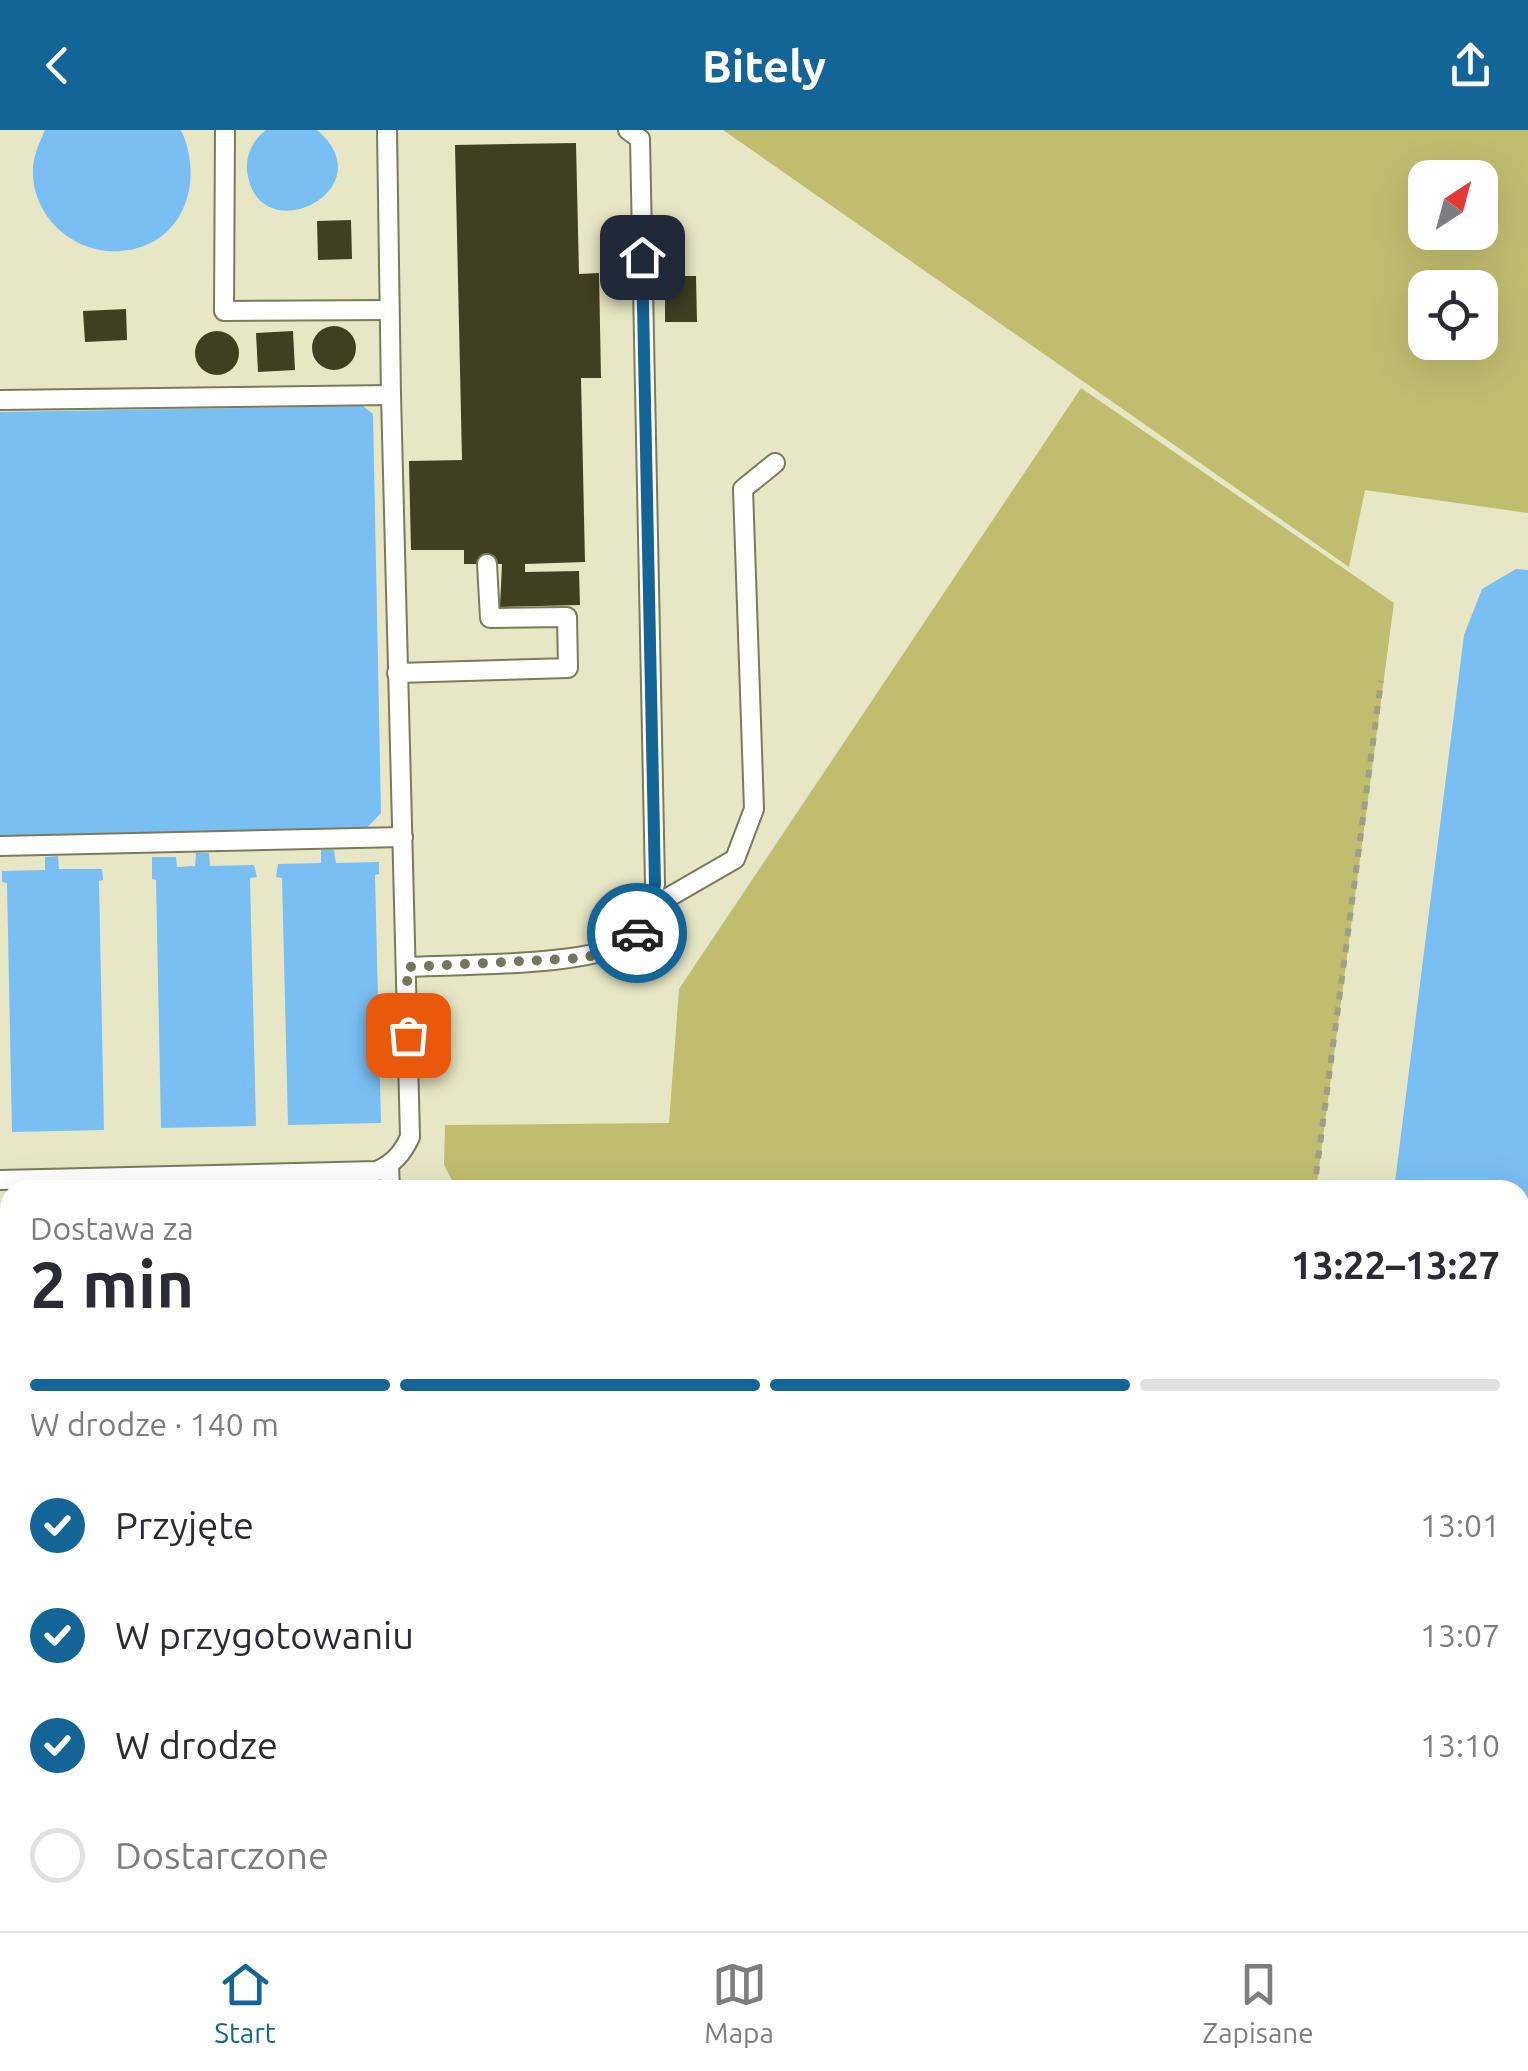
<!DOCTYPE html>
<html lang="pl">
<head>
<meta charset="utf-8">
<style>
	:root { --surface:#fff; --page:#f2f2f3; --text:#2b2b33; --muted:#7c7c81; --line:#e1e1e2; --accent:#126596 }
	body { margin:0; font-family:Ubuntu,sans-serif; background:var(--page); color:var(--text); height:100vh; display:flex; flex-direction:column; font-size:38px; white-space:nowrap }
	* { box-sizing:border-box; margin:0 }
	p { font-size:32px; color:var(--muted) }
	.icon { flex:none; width:55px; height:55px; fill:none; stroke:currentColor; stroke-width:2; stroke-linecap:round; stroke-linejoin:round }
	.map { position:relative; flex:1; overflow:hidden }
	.side { position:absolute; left:0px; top:1050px; width:1530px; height:752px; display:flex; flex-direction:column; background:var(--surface); border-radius:30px 30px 0 0; box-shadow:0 10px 40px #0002 }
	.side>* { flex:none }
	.needle { width:65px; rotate:36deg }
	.tools { position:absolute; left:1408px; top:30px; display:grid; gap:20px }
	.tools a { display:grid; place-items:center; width:90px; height:90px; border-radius:20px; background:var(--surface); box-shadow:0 10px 40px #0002; font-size:50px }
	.pin { position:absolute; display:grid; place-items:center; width:85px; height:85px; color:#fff; margin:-42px; border-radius:20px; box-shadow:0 5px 15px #0006 }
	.courier { position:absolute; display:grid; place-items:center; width:100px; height:100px; margin:-50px; border:8px solid #126596; border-radius:50%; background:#fff; color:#222; box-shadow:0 2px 12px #0007 }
	.overview em { font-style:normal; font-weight:700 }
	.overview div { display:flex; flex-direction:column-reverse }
	.overview { display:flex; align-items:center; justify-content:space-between; height:170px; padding:0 30px }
	h1 { font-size:65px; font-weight:700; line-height:75px }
	.bar { display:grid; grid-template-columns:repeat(4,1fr); gap:15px 10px; align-content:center; height:120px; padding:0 30px }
	.bar i { height:12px; border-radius:8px; background:var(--line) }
	.bar .on { background:var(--accent) }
	.bar p { grid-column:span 4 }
	ol { padding:0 30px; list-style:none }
	li { display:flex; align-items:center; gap:30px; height:110px }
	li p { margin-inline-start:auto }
	li .icon { padding:10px; border-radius:50%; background:var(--accent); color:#fff; stroke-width:4 }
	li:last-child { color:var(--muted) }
	li i { width:55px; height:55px; border:5px solid var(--line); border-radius:50% }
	header { display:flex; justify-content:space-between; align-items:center; height:130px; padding:0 30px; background:var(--accent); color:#fff; font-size:45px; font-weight:700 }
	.tabs { display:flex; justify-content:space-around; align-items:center; height:140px; border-top:2px solid var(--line); background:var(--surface); font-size:28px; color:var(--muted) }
	.tabs a { display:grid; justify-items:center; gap:5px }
	.tabs .on { color:var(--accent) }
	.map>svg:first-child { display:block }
	.green { fill:#c1bd6f; fill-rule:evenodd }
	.water { fill:#7abff3 }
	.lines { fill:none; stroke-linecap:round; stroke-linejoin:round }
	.stream { stroke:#7abff3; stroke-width:10 }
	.building { fill:#403f22 }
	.lane-casing { stroke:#7b7a5b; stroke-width:22 }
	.path { stroke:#9f9f85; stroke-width:6; stroke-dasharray:8 8; stroke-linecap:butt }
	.lane { stroke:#fff; stroke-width:18 }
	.done { stroke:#757560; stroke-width:10; stroke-dasharray:0 18 }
	.route { stroke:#126596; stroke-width:12 }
</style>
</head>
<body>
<header><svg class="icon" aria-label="back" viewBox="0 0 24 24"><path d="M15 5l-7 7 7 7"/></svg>Bitely<svg class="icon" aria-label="share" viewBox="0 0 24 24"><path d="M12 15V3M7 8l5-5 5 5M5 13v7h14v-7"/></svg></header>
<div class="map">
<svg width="1528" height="1801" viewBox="0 0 1528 1801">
	<rect width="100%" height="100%" fill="#e8e7c5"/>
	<g class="green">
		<path d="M723 0H1528V383L1365 360 1349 437ZM1425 48H1480V102H1425ZM1425 158H1480V212H1425Z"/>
		<polygon points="1081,258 1394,473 1316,1060 457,1060 444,1035 445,995 669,993 679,859"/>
		<polygon points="10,1241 10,1792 777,1792 782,1801 0,1801 0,1242"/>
		<polygon points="815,1793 1218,1793 1217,1801 820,1801"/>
	</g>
	<g class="water">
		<path d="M45 0H181C205 51 184 116 121 121 76 125 34 89 33 44 32 28 39 14 45 0Z"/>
		<path d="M266 0H317C388 60 256 125 247 40 246 24 253 10 266 0Z"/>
		<polygon points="363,276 373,284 381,683 365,700 0,706 0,282"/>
		<polygon points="1516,439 1528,440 1528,1801 1302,1801 1303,1792 1520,1792 1520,1060 1394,1060 1464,505 1482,459"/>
		<polygon points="321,720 334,720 336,733 379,732 379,744 375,745 381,993 288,995 282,748 276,747 278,734 321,733"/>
		<polygon points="196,723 209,723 210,736 254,735 257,747 250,748 256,996 161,998 156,750 152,749 152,727 176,727 177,737 195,736"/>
		<polygon points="58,726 59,739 102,739 103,750 99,751 104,1000 12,1002 7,753 2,752 2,741 45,740 45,727"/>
	</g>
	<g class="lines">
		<polyline class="stream" points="0,1200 10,1199"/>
	</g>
	<g class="building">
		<polygon points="576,13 579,144 599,143 601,248 581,248 585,432 525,434 525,442 579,441 580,475 500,477 502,434 464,434 464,420 411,420 409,331 462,330 455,15"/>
		<polygon points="351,90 352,129 318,130 317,91"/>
		<polygon points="665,146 696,146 697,192 665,192"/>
		<polygon points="126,179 127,210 85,212 83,181"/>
		<circle cx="334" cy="218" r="22"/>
		<circle cx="217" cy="223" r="22"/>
		<polygon points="293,201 295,240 258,242 256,203"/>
	</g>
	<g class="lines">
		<defs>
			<g id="lane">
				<polyline points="225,0 224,181 389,180"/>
				<polyline points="0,270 391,265"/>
				<polyline points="397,543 568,538 567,487 490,488 487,434"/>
				<polyline points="0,716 403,707"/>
				<polyline points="650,778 735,729 754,679 743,359 775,333"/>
				<path d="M407 837C455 834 608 838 636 805 648 791 652 771 655 754L640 9 628 0"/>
				<polyline points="389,1035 390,1060"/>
				<path d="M0 1050 377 1041C394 1033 402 1024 410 1007L391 265 387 0"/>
				<polyline points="796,1792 801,1801"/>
			</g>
		</defs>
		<use href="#lane" class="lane-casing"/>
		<g class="path">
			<polyline points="1314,1060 1381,551"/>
			<polyline points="1216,1801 1217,1792"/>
		</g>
		<use href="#lane" class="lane"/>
	</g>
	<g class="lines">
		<polyline class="done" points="408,905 407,837 584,828 618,818 637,803"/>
		<polyline class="route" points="637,803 650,778 655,754 642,127"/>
	</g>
</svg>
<div class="tools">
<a><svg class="needle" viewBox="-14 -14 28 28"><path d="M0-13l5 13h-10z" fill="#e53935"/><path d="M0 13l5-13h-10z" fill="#7c7c81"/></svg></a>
<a><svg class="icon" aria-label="locate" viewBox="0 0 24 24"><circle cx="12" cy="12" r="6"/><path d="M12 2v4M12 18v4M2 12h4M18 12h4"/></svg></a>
</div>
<div class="pin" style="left:408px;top:905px;background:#ea580c"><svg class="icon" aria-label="bag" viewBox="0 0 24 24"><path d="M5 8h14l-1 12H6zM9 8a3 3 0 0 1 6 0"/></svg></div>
<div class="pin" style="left:642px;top:127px;background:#1f2937"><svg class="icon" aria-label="home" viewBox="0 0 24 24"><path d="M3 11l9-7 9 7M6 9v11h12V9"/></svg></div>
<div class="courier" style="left:637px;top:803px"><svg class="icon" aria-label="car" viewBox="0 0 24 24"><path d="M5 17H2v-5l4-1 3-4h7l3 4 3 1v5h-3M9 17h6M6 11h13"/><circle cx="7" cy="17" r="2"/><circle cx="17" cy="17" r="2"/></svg></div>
<section class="side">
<div class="overview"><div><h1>2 min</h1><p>Dostawa za</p></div><em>13:22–13:27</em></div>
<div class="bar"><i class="on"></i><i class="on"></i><i class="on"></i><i></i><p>W drodze · 140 m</p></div>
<ol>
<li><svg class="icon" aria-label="check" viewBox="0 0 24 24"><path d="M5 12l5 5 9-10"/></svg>Przyjęte<p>13:01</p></li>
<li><svg class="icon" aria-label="check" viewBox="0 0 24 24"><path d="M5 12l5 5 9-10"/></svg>W przygotowaniu<p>13:07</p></li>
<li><svg class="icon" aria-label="check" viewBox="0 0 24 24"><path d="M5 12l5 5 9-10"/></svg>W drodze<p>13:10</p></li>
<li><i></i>Dostarczone</li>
</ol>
</section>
</div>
<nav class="tabs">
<a class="on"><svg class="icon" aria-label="home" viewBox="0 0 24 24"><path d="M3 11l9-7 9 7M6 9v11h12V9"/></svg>Start</a>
<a><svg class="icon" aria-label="map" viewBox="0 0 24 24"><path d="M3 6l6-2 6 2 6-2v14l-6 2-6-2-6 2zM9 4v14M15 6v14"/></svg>Mapa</a>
<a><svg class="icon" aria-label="saved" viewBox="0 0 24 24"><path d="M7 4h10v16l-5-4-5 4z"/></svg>Zapisane</a>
</nav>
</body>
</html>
